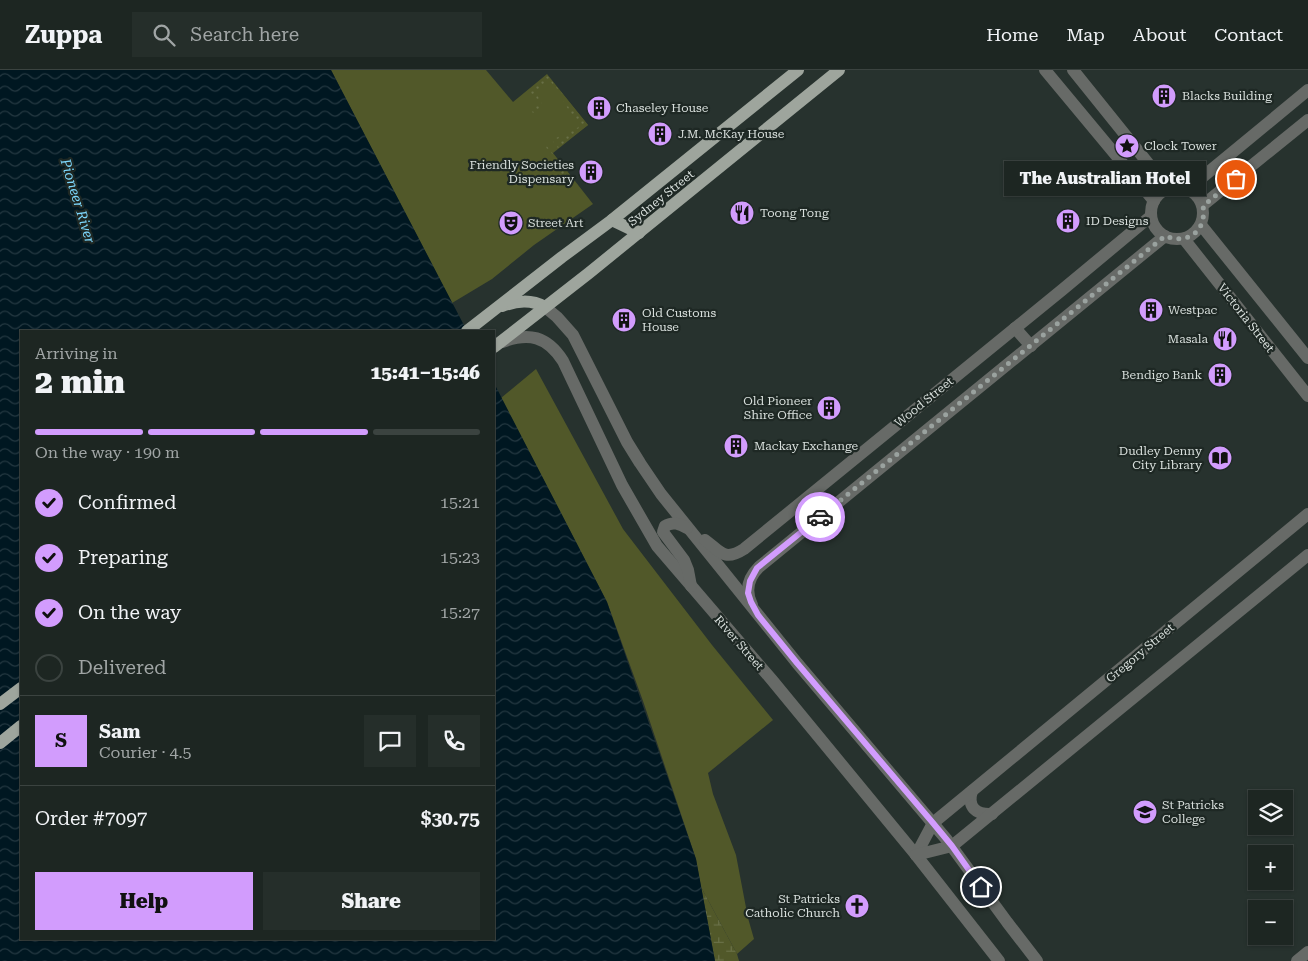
<!DOCTYPE html>
<html lang="en">
<head>
<meta charset="utf-8">
<style>
	:root { --surface:#1d2622; --page:#252e2a; --text:#f1f3f6; --muted:#a0a5a5; --line:#3b4340; --accent:#d29cfd }
	body { margin:0; font-family:"Roboto Serif",serif; background:var(--page); color:var(--text); height:100vh; display:flex; flex-direction:column; font-size:19px; white-space:nowrap }
	* { box-sizing:border-box; margin:0 }
	p { font-size:16px; color:var(--muted) }
	.icon { flex:none; width:28px; height:28px; fill:none; stroke:currentColor; stroke-width:2; stroke-linecap:round; stroke-linejoin:round }
	.map { position:relative; flex:1; overflow:hidden }
	.side { position:absolute; left:20px; top:260px; width:475px; height:610px; display:flex; flex-direction:column; background:var(--surface); border-radius:0px; box-shadow:0 1px 4px #0004,0 0 0 1px var(--line) }
	.side>* { flex:none }
	.tools { position:absolute; left:1248px; top:720px; display:grid; gap:10px }
	.tools a { display:grid; place-items:center; width:45px; height:45px; border-radius:0px; background:var(--surface); box-shadow:0 1px 4px #0004,0 0 0 1px var(--line); font-size:25px }
	.pin { position:absolute; display:grid; place-items:center; width:42px; height:42px; color:#fff; margin:-21px; border:2px solid #fff; border-radius:50%; box-shadow:0 1px 5px #0007 }
	.courier { position:absolute; display:grid; place-items:center; width:50px; height:50px; margin:-25px; border:4px solid #d29cfd; border-radius:50%; background:#fff; color:#222; box-shadow:0 1px 6px #0007 }
	.bubble { position:absolute; height:35px; border-radius:0px; background:var(--surface); box-shadow:0 1px 4px #0004,0 0 0 1px var(--line); font-size:16px; font-weight:800; line-height:35px; text-align:center }
	.overview em { font-style:normal; font-weight:800 }
	.overview div { display:flex; flex-direction:column-reverse }
	.overview { display:flex; align-items:center; justify-content:space-between; height:85px; padding:0 15px }
	h1 { font-size:32px; font-weight:800; line-height:38px }
	.bar { display:grid; grid-template-columns:repeat(4,1fr); gap:8px 5px; align-content:center; height:60px; padding:0 15px }
	.bar i { height:6px; border-radius:4px; background:var(--line) }
	.bar .on { background:var(--accent) }
	.bar p { grid-column:span 4 }
	.line { display:flex; align-items:center; gap:12px; padding:0 15px; border-top:1px solid var(--line) }
	.line div { flex:1 }
	.round { display:grid; place-items:center; flex:none; width:52px; height:52px; border-radius:0px; background:var(--page) }
	ol { padding:0 15px; list-style:none }
	li { display:flex; align-items:center; gap:15px; height:55px }
	li p { margin-inline-start:auto }
	li .icon { padding:5px; border-radius:50%; background:var(--accent); color:#111; stroke-width:4 }
	li:last-child { color:var(--muted) }
	li i { width:28px; height:28px; border:2px solid var(--line); border-radius:50% }
	.action { display:flex; gap:10px; margin-top:auto; padding:10px 15px }
	.action a { flex:1; height:58px; border-radius:0px; background:var(--accent); color:#111; font-size:20px; font-weight:800; line-height:58px; text-align:center }
	.action a+a { background:var(--page); color:var(--text) }
	header { display:flex; align-items:center; gap:30px; box-sizing:border-box; height:70px; padding:0 25px; background:var(--surface); border-bottom:1px solid var(--line) }
	header strong { font-size:24px }
	nav { display:flex; gap:28px; margin-inline-start:auto; font-size:18px }
	.search { width:350px; height:45px; background:var(--page); display:flex; align-items:center; gap:12px; box-sizing:border-box; padding:0 18px; border-radius:0px; color:var(--muted); font-size:19px }
	.map>svg:first-child { display:block }
	.green { fill:#515829 }
	.wetland { fill:url(#wetland-marsh) }
	.garden { fill:url(#garden-dots) }
	.water { fill:url(#water-waves) }
	.lines { fill:none; stroke-linecap:round; stroke-linejoin:round }
	.minor { stroke:#676a67; stroke-width:12 }
	.major { stroke:#9ea59d; stroke-width:12 }
	.done { stroke:#9aa29f; stroke-width:5; stroke-dasharray:0 9 }
	.route { stroke:#d29cfd; stroke-width:6 }
	.labels { text-anchor:middle; dominant-baseline:central; stroke-width:4.5; stroke-linejoin:round; paint-order:stroke }
	.poi-label { font-size:12px; fill:#d8dfdc; stroke:#1e2824; text-anchor:start }
	.street-label { font-size:12px; fill:#d8dfdc; stroke:#1e2824 }
	.water-label { font-size:14px; font-style:italic; fill:#7dd7fc; stroke:#1e2824 }
</style>
</head>
<body>
<header>
<strong>Zuppa</strong>
<div class="search"><svg class="icon" aria-label="search" viewBox="0 0 24 24"><circle cx="10" cy="10" r="6"/><path d="M15 15l6 6"/></svg>Search here</div>
<nav><a>Home</a><a>Map</a><a>About</a><a>Contact</a></nav>
</header>
<div class="map">
<svg width="1308" height="891" viewBox="0 0 1308 891">
	<defs>
		<pattern id="wetland-marsh" width="20" height="14" patternUnits="userSpaceOnUse" patternTransform="scale(1.25)"><rect width="20" height="14" fill="#515829"/><path d="M1 5h8M5 5V1M11 12h8M15 12V8" fill="none" stroke="#697047"/></pattern>
		<pattern id="garden-dots" width="8" height="8" patternUnits="userSpaceOnUse" patternTransform="scale(1.25)"><rect width="8" height="8" fill="#515829"/><path d="M2 2h.1M6 6h.1" fill="none" stroke="#697047" stroke-width="1.8" stroke-linecap="round"/></pattern>
		<pattern id="water-waves" width="16" height="10" patternUnits="userSpaceOnUse" patternTransform="scale(1.25)"><rect width="16" height="10" fill="#001721"/><path d="M0 5q4-4 8 0t8 0" fill="none" stroke="#243841"/></pattern>
	</defs>
	<rect width="100%" height="100%" fill="#27322e"/>
	<g class="green">
		<polygon points="331,0 486,0 513,32 547,4 588,55 553,83 593,134 534,175 492,209 452,233"/>
		<polygon points="536,299 623,459 712,575 773,650 708,703 713,724 736,785 748,848 754,869 737,884 701,817 696,789 643,631 607,532 501,328"/>
	</g>
	<polygon class="wetland" points="701,817 737,884 739,891 715,891"/>
	<g class="garden">
		<polygon points="547,5 588,55 558,78 552,70 579,57 556,19 550,11 536,23 543,36 533,43 531,40 538,35 528,21"/>
		<polygon points="545,74 573,109 563,114 543,75"/>
	</g>
	<polygon class="water" points="0,0 331,0 467,261 21,261 21,869 494,869 494,313 607,532 696,789 715,891 0,891"/>
	<g class="lines">
		<g class="minor">
			<polyline points="1045,0 1154,131"/>
			<polyline points="1073,0 1168,118"/>
			<circle cx="1177" cy="143" r="26"/>
			<polyline points="1188,119 1308,20"/>
			<polyline points="1203,135 1308,50"/>
			<polyline points="1201,155 1308,288"/>
			<polyline points="1184,169 1308,326"/>
			<polyline points="545,237 557,247 573,265 627,372 640,393 661,424 797,593 947,770 1007,852 1037,891"/>
			<polyline points="1015,258 1031,276"/>
			<path d="M502 272C529 262 547 266 563 291L622 415 657 476 772 610 916 785 999 891"/>
			<path d="M687 458C680 454 673 451 665 456L663 462 684 490 688 500 691 516"/>
			<path d="M705 470C720 481 724 492 744 479L1062 220 1151 146"/>
			<path d="M752 535C745 521 748 508 759 497L1165 166"/>
			<path d="M972 721C967 737 976 745 992 744"/>
			<polyline points="916,785 933,753 1308,444"/>
			<polyline points="916,785 952,776 1308,485"/>
			<polyline points="1297,891 1308,882"/>
		</g>
		<g class="major">
			<polyline points="612,150 639,163"/>
			<path d="M502 236C517 231 531 229 545 237"/>
			<polyline points="467,261 562,187 612,150 798,0"/>
			<polyline points="494,277 589,203 839,0"/>
			<polyline points="0,634 21,618"/>
			<polyline points="0,673 21,656"/>
		</g>
	</g>
	<g class="lines">
		<path class="done" d="M820 447 1165 166C1188 175 1207 161 1203 136L1236 109"/>
		<polyline class="route" points="820,447 757,498 750,511 748,523 751,532 758,545 797,593 933,753 952,776 981,817"/>
	</g>
	<defs>
		<symbol id="building-disc" viewBox="-11 -11 22 22"><circle r="9.5" fill="#d29cfd" stroke="#1e2824"/><path d="M-4-6H4V6H1V3H-1V6H-4ZM-2.5-4.3h1.7v1.8h-1.7ZM.8-4.3h1.7v1.8H.8ZM-2.5-1h1.7V.8h-1.7ZM.8-1h1.7V.8H.8Z" fill="#111"/></symbol>
		<symbol id="sight-disc" viewBox="-11 -11 22 22"><circle r="9.5" fill="#d29cfd" stroke="#1e2824"/><path d="M0-6L1.8-2.2L6-1.7L2.9 1.2L3.7 5.4L0 3.3L-3.7 5.4L-2.9 1.2L-6-1.7L-1.8-2.2Z" fill="#111"/></symbol>
		<symbol id="restaurant-disc" viewBox="-11 -11 22 22"><circle r="9.5" fill="#d29cfd" stroke="#1e2824"/><path d="M-5-6h1v4h1v-4h1v4h1v-4h1v5L-1.5 .5V6h-2V.5L-5-1ZM5-6V6H3V1.5H1.5Q1.5-4 5-6Z" fill="#111"/></symbol>
		<symbol id="theatre-disc" viewBox="-11 -11 22 22"><circle r="9.5" fill="#d29cfd" stroke="#1e2824"/><path d="M-5-5.5Q0-4 5-5.5V0Q5 5 0 6Q-5 5-5 0ZM-3.3-2.5H-1v1.5H-3.3ZM1-2.5H3.3v1.5H1ZM-2.8 1Q0 5.5 2.8 1Z" fill="#111"/></symbol>
		<symbol id="library-disc" viewBox="-11 -11 22 22"><circle r="9.5" fill="#d29cfd" stroke="#1e2824"/><path d="M-6-4Q-3-5.5-.7-3.5V5Q-3 3-6 4ZM6-4Q3-5.5 .7-3.5V5Q3 3 6 4Z" fill="#111"/></symbol>
		<symbol id="school-disc" viewBox="-11 -11 22 22"><circle r="9.5" fill="#d29cfd" stroke="#1e2824"/><path d="M0-5L7-2L0 1L-7-2ZM-4 1L0 2.5L4 1V4Q0 6-4 4Z" fill="#111"/></symbol>
		<symbol id="church-disc" viewBox="-11 -11 22 22"><circle r="9.5" fill="#d29cfd" stroke="#1e2824"/><path d="M-1.2-6h2.4v3.5h3.3v2.4h-3.3V6h-2.4V-.1h-3.3v-2.4h3.3Z" fill="#111"/></symbol>
	</defs>
	<g fill-rule="evenodd">
		<use href="#building-disc" x="1150" y="12" width="28" height="28"/>
		<use href="#building-disc" x="585" y="24" width="28" height="28"/>
		<use href="#building-disc" x="646" y="50" width="28" height="28"/>
		<use href="#sight-disc" x="1113" y="62" width="28" height="28"/>
		<use href="#building-disc" x="577" y="88" width="28" height="28"/>
		<use href="#restaurant-disc" x="728" y="129" width="28" height="28"/>
		<use href="#building-disc" x="1054" y="137" width="28" height="28"/>
		<use href="#theatre-disc" x="497" y="139" width="28" height="28"/>
		<use href="#building-disc" x="1137" y="226" width="28" height="28"/>
		<use href="#building-disc" x="610" y="236" width="28" height="28"/>
		<use href="#restaurant-disc" x="1211" y="255" width="28" height="28"/>
		<use href="#building-disc" x="1206" y="291" width="28" height="28"/>
		<use href="#building-disc" x="815" y="324" width="28" height="28"/>
		<use href="#building-disc" x="722" y="362" width="28" height="28"/>
		<use href="#library-disc" x="1206" y="374" width="28" height="28"/>
		<use href="#school-disc" x="1131" y="728" width="28" height="28"/>
		<use href="#church-disc" x="843" y="822" width="28" height="28"/>
	</g>
	<g class="labels">
		<g class="poi-label">
			<text x="1182" y="26">Blacks Building</text>
			<text x="616" y="38">Chaseley House</text>
			<text x="678" y="64">J.M. McKay House</text>
			<text x="1144" y="76">Clock Tower</text>
			<text x="574" y="95" text-anchor="end">Friendly Societies<tspan x="574" dy="14">Dispensary</tspan></text>
			<text x="760" y="143">Toong Tong</text>
			<text x="1086" y="151">ID Designs</text>
			<text x="528" y="153">Street Art</text>
			<text x="1168" y="240">Westpac</text>
			<text x="642" y="243">Old Customs<tspan x="642" dy="14">House</tspan></text>
			<text x="1208" y="269" text-anchor="end">Masala</text>
			<text x="1202" y="305" text-anchor="end">Bendigo Bank</text>
			<text x="812" y="331" text-anchor="end">Old Pioneer<tspan x="812" dy="14">Shire Office</tspan></text>
			<text x="754" y="376">Mackay Exchange</text>
			<text x="1202" y="381" text-anchor="end">Dudley Denny<tspan x="1202" dy="14">City Library</tspan></text>
			<text x="1162" y="735">St Patricks<tspan x="1162" dy="14">College</tspan></text>
			<text x="840" y="829" text-anchor="end">St Patricks<tspan x="840" dy="14">Catholic Church</tspan></text>
		</g>
		<g class="street-label">
			<text transform="translate(661 128) rotate(-39)">Sydney Street</text>
			<text transform="translate(1246 248) rotate(52)">Victoria Street</text>
			<text transform="translate(924 332) rotate(-39)">Wood Street</text>
			<text transform="translate(739 573) rotate(49)">River Street</text>
			<text transform="translate(1140 583) rotate(-40)">Gregory Street</text>
		</g>
		<g class="water-label">
			<text transform="translate(78 131) rotate(73)">Pioneer River</text>
		</g>
	</g>
</svg>
<div class="tools">
<a><svg class="icon" aria-label="layers" viewBox="0 0 24 24"><path d="M12 4l9 5-9 5-9-5zM3 14l9 5 9-5"/></svg></a>
<a>+</a>
<a>−</a>
</div>
<div class="pin" style="left:1236px;top:109px;background:#ea580c"><svg class="icon" aria-label="bag" viewBox="0 0 24 24"><path d="M5 8h14l-1 12H6zM9 8a3 3 0 0 1 6 0"/></svg></div>
<div class="pin" style="left:981px;top:817px;background:#1f2937"><svg class="icon" aria-label="home" viewBox="0 0 24 24"><path d="M3 11l9-7 9 7M6 9v11h12V9"/></svg></div>
<div class="courier" style="left:820px;top:447px"><svg class="icon" aria-label="car" viewBox="0 0 24 24"><path d="M5 17H2v-5l4-1 3-4h7l3 4 3 1v5h-3M9 17h6M6 11h13"/><circle cx="7" cy="17" r="2"/><circle cx="17" cy="17" r="2"/></svg></div>
<div class="bubble" style="left:1004px;top:91px;width:202px">The Australian Hotel</div>
<section class="side">
<div class="overview"><div><h1>2 min</h1><p>Arriving in</p></div><em>15:41–15:46</em></div>
<div class="bar"><i class="on"></i><i class="on"></i><i class="on"></i><i></i><p>On the way · 190 m</p></div>
<ol>
<li><svg class="icon" aria-label="check" viewBox="0 0 24 24"><path d="M5 12l5 5 9-10"/></svg>Confirmed<p>15:21</p></li>
<li><svg class="icon" aria-label="check" viewBox="0 0 24 24"><path d="M5 12l5 5 9-10"/></svg>Preparing<p>15:23</p></li>
<li><svg class="icon" aria-label="check" viewBox="0 0 24 24"><path d="M5 12l5 5 9-10"/></svg>On the way<p>15:27</p></li>
<li><i></i>Delivered</li>
</ol>
<div class="line" style="height:90px"><b class="round" style="background:var(--accent);color:#111">S</b><div><b>Sam</b><p>Courier · 4.5</p></div><a class="round"><svg class="icon" aria-label="chat" viewBox="0 0 24 24"><path d="M4 5h16v11H9l-5 4z"/></svg></a><a class="round"><svg class="icon" aria-label="phone" viewBox="0 0 24 24"><path d="M5 4h4l2 5-3 2q2 4 5 5l2-3 5 2v4C11 20 4 13 5 4z"/></svg></a></div>
<div class="line" style="height:65px"><div>Order #7097</div><b>$30.75</b></div>
<div class="action"><a>Help</a><a>Share</a></div>
</section>
</div>
</body>
</html>
